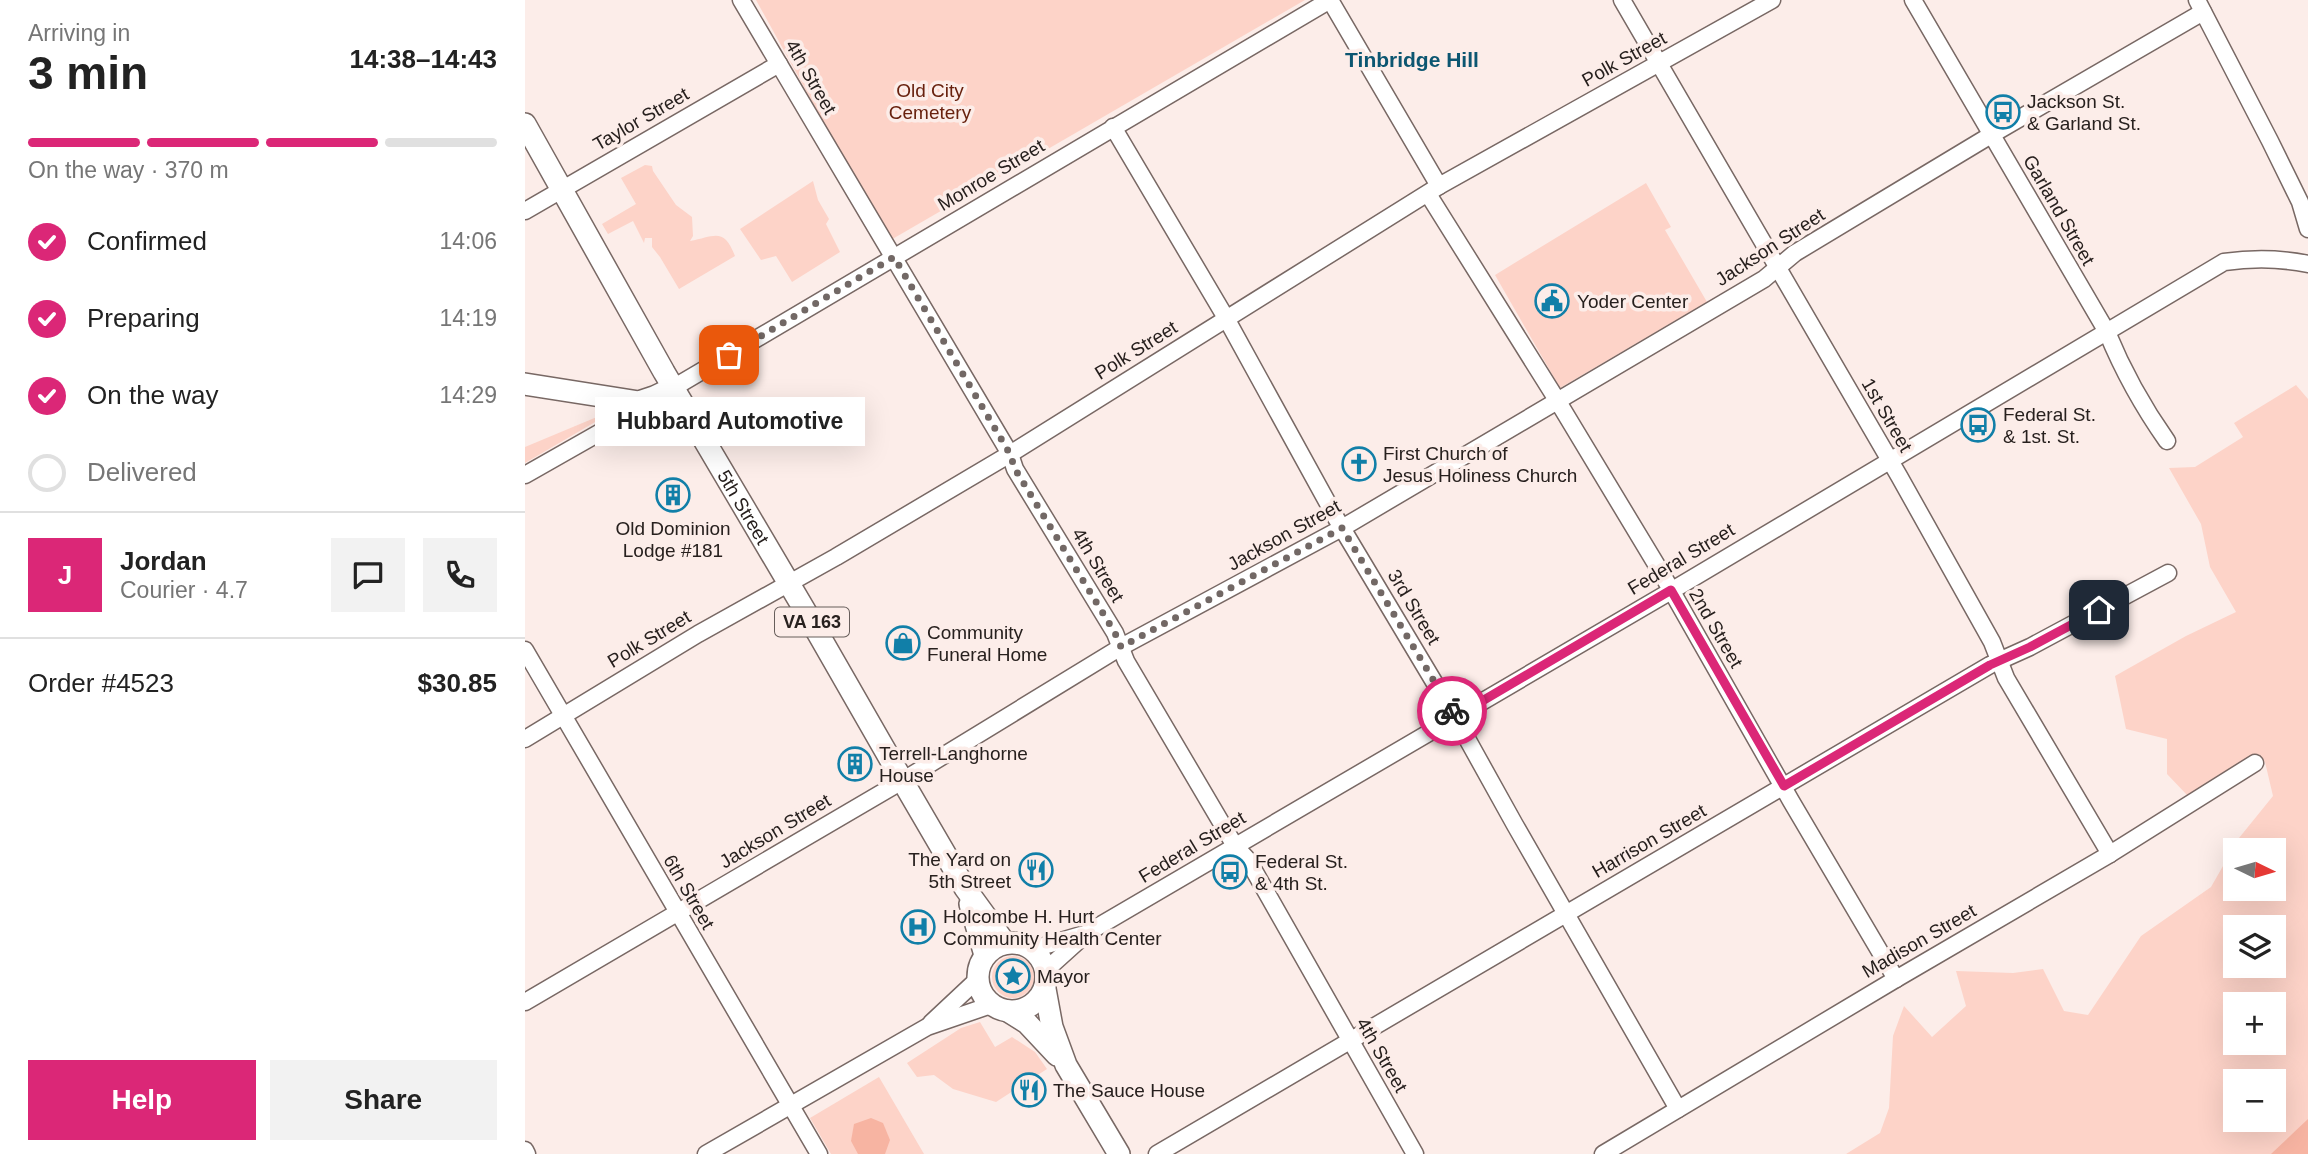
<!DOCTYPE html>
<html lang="en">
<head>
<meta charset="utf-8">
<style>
	:root { --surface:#fff; --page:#f2f2f2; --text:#222; --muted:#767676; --line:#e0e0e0; --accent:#db2777 }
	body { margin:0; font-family:Arial,sans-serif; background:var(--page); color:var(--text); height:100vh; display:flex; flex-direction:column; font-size:26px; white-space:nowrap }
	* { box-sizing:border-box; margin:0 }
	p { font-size:23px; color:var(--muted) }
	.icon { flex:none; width:38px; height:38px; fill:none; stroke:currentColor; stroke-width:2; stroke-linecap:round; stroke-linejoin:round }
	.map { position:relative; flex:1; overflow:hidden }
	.panel { display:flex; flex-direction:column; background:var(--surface); width:525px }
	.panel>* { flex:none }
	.needle { width:46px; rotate:95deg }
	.controls { position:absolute; left:1698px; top:838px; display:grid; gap:14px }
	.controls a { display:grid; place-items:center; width:63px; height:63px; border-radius:0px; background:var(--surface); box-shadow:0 7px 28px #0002; font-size:35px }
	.pin { position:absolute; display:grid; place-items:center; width:60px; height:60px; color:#fff; margin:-30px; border-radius:14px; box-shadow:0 4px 10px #0006 }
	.courier { position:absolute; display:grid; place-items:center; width:70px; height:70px; margin:-35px; border:5px solid #db2777; border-radius:50%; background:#fff; color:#222; box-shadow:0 2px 9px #0007 }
	.bubble { position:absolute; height:49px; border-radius:0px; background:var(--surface); box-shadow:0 7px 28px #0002; font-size:23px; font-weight:700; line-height:49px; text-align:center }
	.summary em { font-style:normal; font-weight:700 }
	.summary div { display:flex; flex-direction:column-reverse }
	.summary { display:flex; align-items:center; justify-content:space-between; height:119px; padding:0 28px }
	h1 { font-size:46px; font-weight:700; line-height:52px }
	.bar { display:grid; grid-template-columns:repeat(4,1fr); gap:10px 7px; align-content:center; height:84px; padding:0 28px }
	.bar i { height:9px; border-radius:5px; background:var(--line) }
	.bar .selected { background:var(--accent) }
	.bar p { grid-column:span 4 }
	.line { display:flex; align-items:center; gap:18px; padding:0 28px; border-top:2px solid var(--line) }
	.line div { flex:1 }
	.round { display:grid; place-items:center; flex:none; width:74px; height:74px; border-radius:0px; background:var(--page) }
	ol { padding:0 28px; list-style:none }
	li { display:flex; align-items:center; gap:21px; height:77px }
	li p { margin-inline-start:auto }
	li .icon { padding:7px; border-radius:50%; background:var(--accent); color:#fff; stroke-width:4 }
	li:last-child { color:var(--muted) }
	li i { width:38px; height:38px; border:4px solid var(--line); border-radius:50% }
	.primary-button { display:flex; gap:14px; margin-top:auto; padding:14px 28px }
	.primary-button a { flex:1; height:80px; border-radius:0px; background:var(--accent); color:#fff; font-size:28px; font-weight:700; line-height:80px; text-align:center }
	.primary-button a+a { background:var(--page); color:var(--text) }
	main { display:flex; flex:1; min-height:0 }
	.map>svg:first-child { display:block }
	.green { fill:#fdd3c8; fill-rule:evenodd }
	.water { fill:#f7b4a2 }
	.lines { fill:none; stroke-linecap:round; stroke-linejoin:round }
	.minor-casing { stroke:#786864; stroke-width:19 }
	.major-casing { stroke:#786864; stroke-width:24 }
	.minor { stroke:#fff; stroke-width:16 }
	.major { stroke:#fff; stroke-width:21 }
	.done { stroke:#726865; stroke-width:7; stroke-dasharray:0 12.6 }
	.route { stroke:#db2777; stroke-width:9 }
	.labels { text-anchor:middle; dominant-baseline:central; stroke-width:7; stroke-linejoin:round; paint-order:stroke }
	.shield { fill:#fcede9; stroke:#675e5b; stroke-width:2 }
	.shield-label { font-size:18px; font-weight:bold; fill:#27201e }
	.street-label { font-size:19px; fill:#27201e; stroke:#fcede9 }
	.park-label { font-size:19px; fill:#68210e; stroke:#fcede9 }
	.poi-label { font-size:19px; fill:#27201e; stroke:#fcede9; text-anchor:start }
	.neighbourhood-label { font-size:21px; font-weight:bold; fill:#0c5671; stroke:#fcede9 }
</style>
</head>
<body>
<main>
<section class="panel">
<div class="summary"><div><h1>3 min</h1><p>Arriving in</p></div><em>14:38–14:43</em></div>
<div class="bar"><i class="selected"></i><i class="selected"></i><i class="selected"></i><i></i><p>On the way · 370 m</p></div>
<ol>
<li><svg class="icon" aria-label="check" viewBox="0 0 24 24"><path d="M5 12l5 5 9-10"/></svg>Confirmed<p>14:06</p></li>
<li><svg class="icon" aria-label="check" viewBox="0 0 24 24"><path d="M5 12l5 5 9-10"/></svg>Preparing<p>14:19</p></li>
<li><svg class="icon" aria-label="check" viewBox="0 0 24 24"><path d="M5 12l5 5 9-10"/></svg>On the way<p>14:29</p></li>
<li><i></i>Delivered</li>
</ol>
<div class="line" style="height:126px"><b class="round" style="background:var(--accent);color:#fff">J</b><div><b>Jordan</b><p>Courier · 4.7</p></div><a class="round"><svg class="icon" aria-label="chat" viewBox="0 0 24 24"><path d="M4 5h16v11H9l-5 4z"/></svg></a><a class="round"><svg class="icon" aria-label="phone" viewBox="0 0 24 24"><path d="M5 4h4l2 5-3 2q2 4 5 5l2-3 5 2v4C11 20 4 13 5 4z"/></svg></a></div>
<div class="line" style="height:91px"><div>Order #4523</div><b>$30.85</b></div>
<div class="primary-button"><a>Help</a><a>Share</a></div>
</section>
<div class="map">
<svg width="1783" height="1154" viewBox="0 0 1783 1154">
	<rect width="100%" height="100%" fill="#fcede9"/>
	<g class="green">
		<polygon points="231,0 780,0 364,241"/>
		<path d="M120 165 127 166 128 171 151 205 167 217 168 236 165 241C190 236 199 227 210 256L154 289 135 257 127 247V238H120L119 243 108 221 83 234 77 224 111 204 96 178Z"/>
		<polygon points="288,181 293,200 304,219 301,224 315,252 267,282 251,256 236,260 215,229"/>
		<polygon points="1121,183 1146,227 1140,230 1182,302 1035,388 970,275"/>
		<path d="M1771 385 1783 399V1154H1321L1355 1133 1364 1108 1368 1036 1379 1006 1407 1037 1441 1006 1431 971 1488 973 1518 969 1539 1011 1563 1015 1616 936 1686 887 1714 838 1748 796 1740 762 1662 795 1642 774V739L1601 729 1590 676 1661 636 1711 612 1685 567 1676 524 1644 468 1670 467 1718 437 1709 423ZM1710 850H1748V889H1710ZM1710 928H1748V966H1710ZM1710 1004H1748V1043H1710ZM1710 1082H1748V1120H1710Z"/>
		<polygon points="79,414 82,415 0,463 0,447"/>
		<circle cx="488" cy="977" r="21"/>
		<polygon points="455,1022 470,1047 487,1037 510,1052 522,1069 471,1102 428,1089 409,1075 392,1077 382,1063 436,1028"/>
		<polygon points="354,1077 399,1154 306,1154 285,1118"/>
	</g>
	<g class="water">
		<polygon points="346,1118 358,1123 365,1140 360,1154 333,1154 326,1141 329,1124"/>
		<polygon points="1783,1119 1783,1154 1746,1154"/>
	</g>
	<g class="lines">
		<defs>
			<g id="minor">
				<polyline points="216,0 485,454 490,469 590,633 601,661 710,846 723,860 890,1154"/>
				<polyline points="805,0 914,186"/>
				<polyline points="1097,0 1374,476 1467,642 1481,678 1585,854"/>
				<path d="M1388 0 1582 332C1598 371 1618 407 1642 441"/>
				<polyline points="1672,0 1745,141 1775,202 1783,229"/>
				<polyline points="588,127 701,318 811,518 930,717 990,825 1153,1109"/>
				<polyline points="903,194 1032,400 1137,574 1266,801 1371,979"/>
				<polyline points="0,211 254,64"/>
				<polyline points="148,388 805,0"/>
				<polyline points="0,475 88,425 114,402"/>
				<polyline points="0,650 294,1154"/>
				<polyline points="0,739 173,634 311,557 485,454 914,186 1247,0"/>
				<polyline points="508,949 556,935"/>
				<path d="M521 970 562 933 1146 591 1699 262C1728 258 1754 258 1783 264"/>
				<polyline points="0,1002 377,781 596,647 817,528 1239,279 1270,253 1466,135 1678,12"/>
				<polyline points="406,1023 453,979"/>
				<polyline points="0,1150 2,1154"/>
				<polyline points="181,1154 402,1027 466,1005"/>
				<polyline points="632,1154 1465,665 1505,647 1643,573"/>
				<polyline points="1078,1154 1371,979 1585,854 1730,763"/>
			</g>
			<g id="major">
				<path id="s1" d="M0 124 139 372 279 609 384 792 440 888 480 943"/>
				<polyline points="0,384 114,402 129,397 148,388"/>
				<polyline points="445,904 460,955"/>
				<circle cx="487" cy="977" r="34"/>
				<polyline points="520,989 527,1027 541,1065 594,1154"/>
				<polyline points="483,1011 502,1023 532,1055"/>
			</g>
		</defs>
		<use href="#minor" class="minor-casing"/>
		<use href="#major" class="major-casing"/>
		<use href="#minor" class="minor"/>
		<use href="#major" class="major"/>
	</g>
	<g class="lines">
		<polyline class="done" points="204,355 369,257 485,454 490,469 590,633 596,647 817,528 927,711"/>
		<polyline class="route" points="927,711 930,717 1146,590 1259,786 1465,665 1505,647 1574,610"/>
	</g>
	<defs>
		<symbol id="bus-ring" viewBox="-11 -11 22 22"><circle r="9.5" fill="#fcede9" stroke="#117fa8" stroke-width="1.5"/><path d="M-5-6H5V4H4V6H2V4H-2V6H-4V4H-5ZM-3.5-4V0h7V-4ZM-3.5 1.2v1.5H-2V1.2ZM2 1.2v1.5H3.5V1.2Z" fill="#117fa8"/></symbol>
		<symbol id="civic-ring" viewBox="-11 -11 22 22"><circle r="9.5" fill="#fcede9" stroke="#117fa8" stroke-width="1.5"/><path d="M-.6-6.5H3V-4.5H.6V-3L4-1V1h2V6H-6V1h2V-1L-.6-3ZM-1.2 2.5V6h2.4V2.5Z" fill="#117fa8"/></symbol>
		<symbol id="church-ring" viewBox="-11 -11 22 22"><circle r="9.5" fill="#fcede9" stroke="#117fa8" stroke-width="1.5"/><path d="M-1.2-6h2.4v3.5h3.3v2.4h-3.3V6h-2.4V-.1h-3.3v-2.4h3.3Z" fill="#117fa8"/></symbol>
		<symbol id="building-ring" viewBox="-11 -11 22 22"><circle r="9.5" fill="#fcede9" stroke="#117fa8" stroke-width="1.5"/><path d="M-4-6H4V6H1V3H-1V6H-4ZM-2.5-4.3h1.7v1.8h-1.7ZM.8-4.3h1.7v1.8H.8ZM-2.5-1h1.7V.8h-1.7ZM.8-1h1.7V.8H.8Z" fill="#117fa8"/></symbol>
		<symbol id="shop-ring" viewBox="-11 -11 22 22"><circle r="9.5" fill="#fcede9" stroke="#117fa8" stroke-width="1.5"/><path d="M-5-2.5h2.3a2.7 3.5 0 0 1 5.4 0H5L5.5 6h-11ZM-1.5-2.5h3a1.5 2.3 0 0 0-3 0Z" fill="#117fa8"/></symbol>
		<symbol id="restaurant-ring" viewBox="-11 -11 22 22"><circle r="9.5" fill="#fcede9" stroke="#117fa8" stroke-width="1.5"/><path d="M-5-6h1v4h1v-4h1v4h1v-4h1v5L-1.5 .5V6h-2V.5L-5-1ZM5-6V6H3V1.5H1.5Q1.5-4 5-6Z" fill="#117fa8"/></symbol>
		<symbol id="hospital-ring" viewBox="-11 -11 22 22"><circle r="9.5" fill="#fcede9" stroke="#117fa8" stroke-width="1.5"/><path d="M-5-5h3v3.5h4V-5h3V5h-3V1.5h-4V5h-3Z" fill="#117fa8"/></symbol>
		<symbol id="sight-ring" viewBox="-11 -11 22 22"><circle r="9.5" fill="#fcede9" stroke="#117fa8" stroke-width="1.5"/><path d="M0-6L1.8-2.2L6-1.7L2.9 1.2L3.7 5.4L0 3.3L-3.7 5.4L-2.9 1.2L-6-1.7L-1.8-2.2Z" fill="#117fa8"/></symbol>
	</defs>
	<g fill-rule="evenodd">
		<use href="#bus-ring" x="1459" y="93" width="38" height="38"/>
		<use href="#civic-ring" x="1008" y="282" width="38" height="38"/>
		<use href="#bus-ring" x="1434" y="406" width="38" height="38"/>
		<use href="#church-ring" x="815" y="445" width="38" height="38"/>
		<use href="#building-ring" x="129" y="476" width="38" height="38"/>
		<use href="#shop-ring" x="359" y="624" width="38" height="38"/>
		<use href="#building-ring" x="311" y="745" width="38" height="38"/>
		<use href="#restaurant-ring" x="492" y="851" width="38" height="38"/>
		<use href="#bus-ring" x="686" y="853" width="38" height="38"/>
		<use href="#hospital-ring" x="374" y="908" width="38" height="38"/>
		<use href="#sight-ring" x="469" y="957" width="38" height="38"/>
		<use href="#restaurant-ring" x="485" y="1071" width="38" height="38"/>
	</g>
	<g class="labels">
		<rect class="shield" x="250" y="607.5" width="74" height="29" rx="5"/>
		<g class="shield-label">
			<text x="287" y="622">VA 163</text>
		</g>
		<g class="street-label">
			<text transform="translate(1099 59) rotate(-29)">Polk Street</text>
			<text transform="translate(286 77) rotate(60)">4th Street</text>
			<text transform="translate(116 119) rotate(-30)">Taylor Street</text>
			<text transform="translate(466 175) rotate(-31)">Monroe Street</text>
			<text transform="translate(1534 210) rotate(60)">Garland Street</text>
			<text transform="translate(1245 247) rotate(-33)">Jackson Street</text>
			<text transform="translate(611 350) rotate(-32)">Polk Street</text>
			<text transform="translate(1362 415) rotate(60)">1st Street</text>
			<text stroke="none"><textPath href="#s1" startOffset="441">5th Street</textPath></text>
			<text transform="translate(759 535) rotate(-29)">Jackson Street</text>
			<text transform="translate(1156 559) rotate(-31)">Federal Street</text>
			<text transform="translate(573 565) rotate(59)">4th Street</text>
			<text transform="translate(889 607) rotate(59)">3rd Street</text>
			<text transform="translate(1191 628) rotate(60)">2nd Street</text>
			<text transform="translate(124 639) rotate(-31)">Polk Street</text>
			<text transform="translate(250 831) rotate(-31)">Jackson Street</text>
			<text transform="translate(1124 841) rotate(-30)">Harrison Street</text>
			<text transform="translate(667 847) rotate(-31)">Federal Street</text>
			<text transform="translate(164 892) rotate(60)">6th Street</text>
			<text transform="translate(1394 941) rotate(-30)">Madison Street</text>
			<text transform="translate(857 1055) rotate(60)">4th Street</text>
		</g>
		<g class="park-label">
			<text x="405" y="90">Old City<tspan x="405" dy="22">Cemetery</tspan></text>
		</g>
		<g class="poi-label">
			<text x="1502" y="101">Jackson St.<tspan x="1502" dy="22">&amp; Garland St.</tspan></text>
			<text x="1052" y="301">Yoder Center</text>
			<text x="1478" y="414">Federal St.<tspan x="1478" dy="22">&amp; 1st. St.</tspan></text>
			<text x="858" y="453">First Church of<tspan x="858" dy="22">Jesus Holiness Church</tspan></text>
			<text x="148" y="528" text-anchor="middle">Old Dominion<tspan x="148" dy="22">Lodge #181</tspan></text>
			<text x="402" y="632">Community<tspan x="402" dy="22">Funeral Home</tspan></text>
			<text x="354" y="753">Terrell-Langhorne<tspan x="354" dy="22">House</tspan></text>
			<text x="486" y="859" text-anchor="end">The Yard on<tspan x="486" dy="22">5th Street</tspan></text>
			<text x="730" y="861">Federal St.<tspan x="730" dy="22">&amp; 4th St.</tspan></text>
			<text x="418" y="916">Holcombe H. Hurt<tspan x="418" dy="22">Community Health Center</tspan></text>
			<text x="512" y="976">Mayor</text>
			<text x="528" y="1090">The Sauce House</text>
		</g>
		<g class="neighbourhood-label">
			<text x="887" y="59">Tinbridge Hill</text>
		</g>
	</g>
</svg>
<div class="controls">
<a><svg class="needle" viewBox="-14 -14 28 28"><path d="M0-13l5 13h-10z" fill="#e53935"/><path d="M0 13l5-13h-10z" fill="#767676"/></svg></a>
<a><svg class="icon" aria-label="layers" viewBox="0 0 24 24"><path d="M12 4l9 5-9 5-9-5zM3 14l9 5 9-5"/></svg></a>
<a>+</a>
<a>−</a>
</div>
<div class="pin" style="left:204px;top:355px;background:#ea580c"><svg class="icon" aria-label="bag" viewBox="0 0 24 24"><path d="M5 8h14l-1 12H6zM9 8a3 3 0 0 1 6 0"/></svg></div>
<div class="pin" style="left:1574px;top:610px;background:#1f2937"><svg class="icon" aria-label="home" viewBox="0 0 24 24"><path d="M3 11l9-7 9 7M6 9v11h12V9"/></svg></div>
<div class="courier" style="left:927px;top:711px"><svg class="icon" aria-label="bike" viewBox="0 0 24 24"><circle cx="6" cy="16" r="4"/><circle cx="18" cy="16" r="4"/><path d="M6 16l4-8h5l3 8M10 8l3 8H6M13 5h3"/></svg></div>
<div class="bubble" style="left:70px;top:397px;width:270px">Hubbard Automotive</div>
</div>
</main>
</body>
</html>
